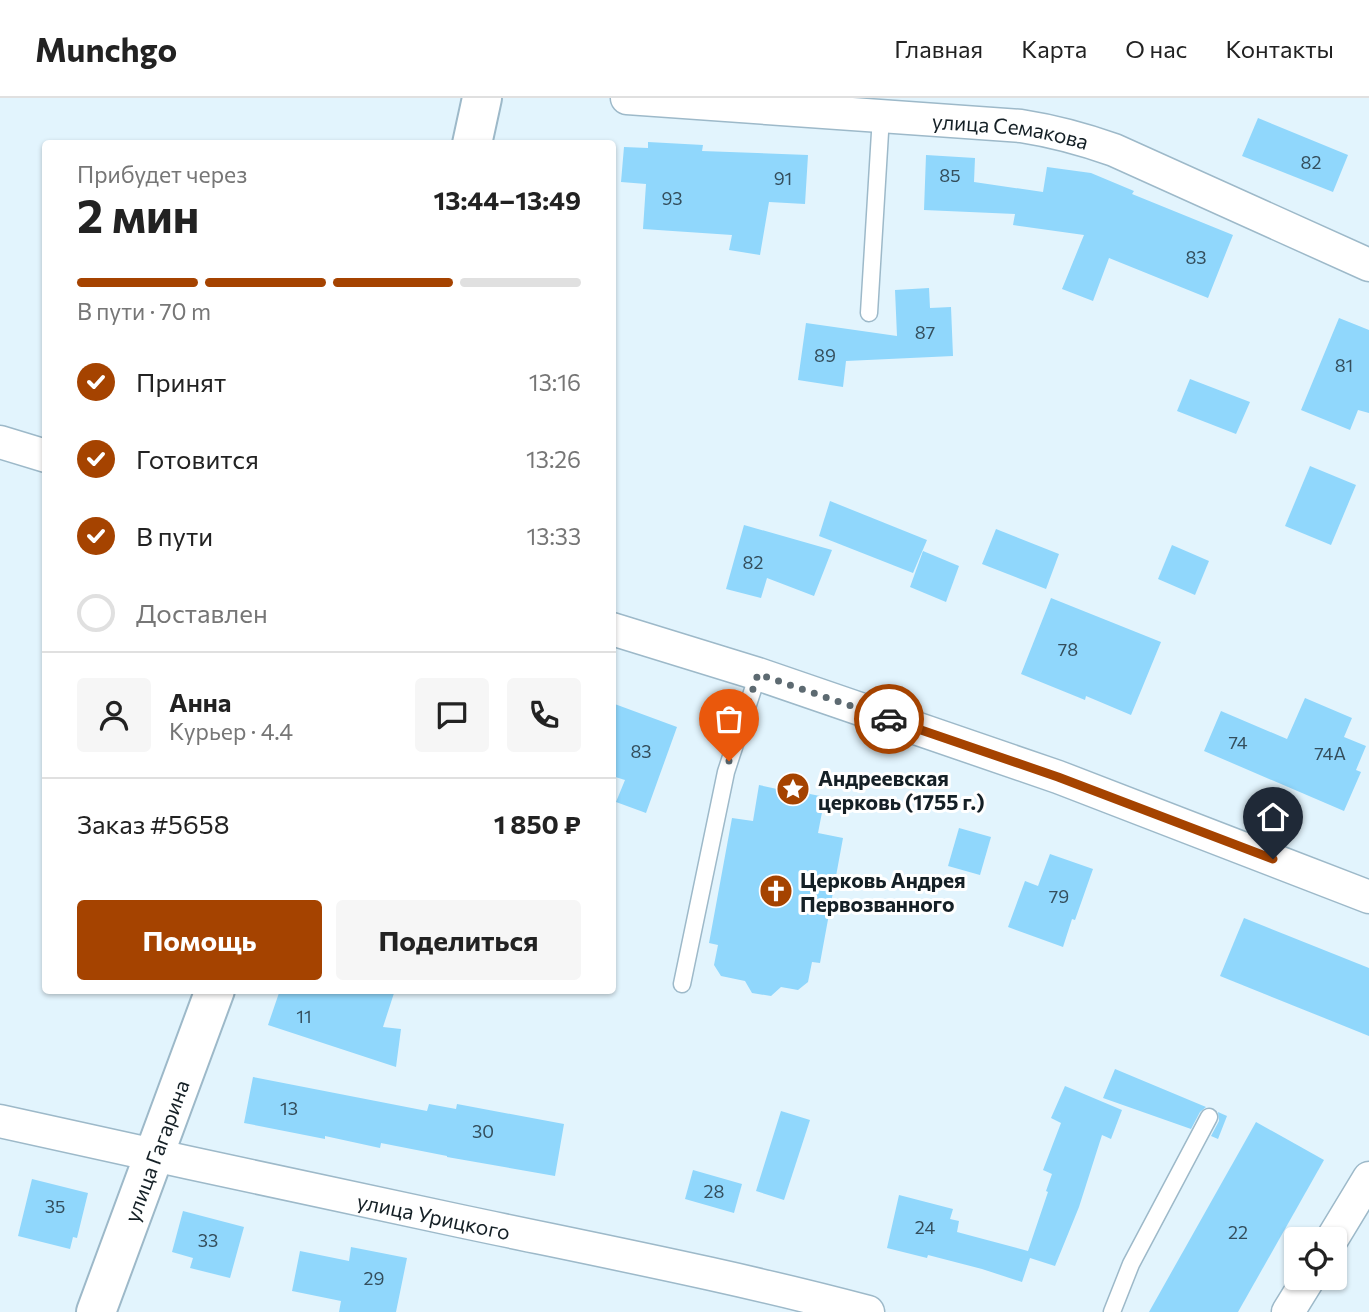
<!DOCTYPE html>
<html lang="ru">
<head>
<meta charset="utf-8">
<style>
	:root { --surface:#fff; --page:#f6f6f6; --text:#222; --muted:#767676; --line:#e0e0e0; --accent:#a54300 }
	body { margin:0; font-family:Commissioner,sans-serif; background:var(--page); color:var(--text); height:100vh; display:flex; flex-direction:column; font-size:26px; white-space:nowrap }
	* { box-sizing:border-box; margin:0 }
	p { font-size:23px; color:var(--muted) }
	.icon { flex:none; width:38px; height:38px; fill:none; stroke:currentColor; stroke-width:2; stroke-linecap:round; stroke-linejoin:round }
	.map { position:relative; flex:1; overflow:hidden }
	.panel { position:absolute; left:42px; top:42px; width:574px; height:854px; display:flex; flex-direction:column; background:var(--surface); border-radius:7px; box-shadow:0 2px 5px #0004 }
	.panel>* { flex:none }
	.tools { position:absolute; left:1284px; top:1129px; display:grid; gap:14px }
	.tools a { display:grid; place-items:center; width:63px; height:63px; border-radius:7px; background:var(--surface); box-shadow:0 2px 5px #0004; font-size:35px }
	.pin { position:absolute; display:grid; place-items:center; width:60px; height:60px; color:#fff; margin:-72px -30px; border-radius:50% 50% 50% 0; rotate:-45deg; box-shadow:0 0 7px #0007 }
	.pin .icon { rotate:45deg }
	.courier { position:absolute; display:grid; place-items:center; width:70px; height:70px; margin:-35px; border:5px solid #a54300; border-radius:50%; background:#fff; color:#222; box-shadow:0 2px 9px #0007 }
	.head em { font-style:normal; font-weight:700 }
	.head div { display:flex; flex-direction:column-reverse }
	.head { display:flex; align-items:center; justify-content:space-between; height:119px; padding:0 35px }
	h1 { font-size:46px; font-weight:700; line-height:52px }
	.bar { display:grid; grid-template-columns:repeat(4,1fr); gap:10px 7px; align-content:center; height:84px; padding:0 35px }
	.bar i { height:9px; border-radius:5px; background:var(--line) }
	.bar .selected { background:var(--accent) }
	.bar p { grid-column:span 4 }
	.line { display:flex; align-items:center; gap:18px; padding:0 35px; border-top:2px solid var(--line) }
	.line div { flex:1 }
	.round { display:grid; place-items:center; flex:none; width:74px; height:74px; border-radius:7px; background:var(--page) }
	ol { padding:0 35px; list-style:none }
	li { display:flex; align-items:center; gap:21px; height:77px }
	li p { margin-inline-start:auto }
	li .icon { padding:7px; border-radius:50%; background:var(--accent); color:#fff; stroke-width:4 }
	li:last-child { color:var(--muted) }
	li i { width:38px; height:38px; border:4px solid var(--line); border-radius:50% }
	.action { display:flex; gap:14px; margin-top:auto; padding:14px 35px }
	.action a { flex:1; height:80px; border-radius:7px; background:var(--accent); color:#fff; font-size:28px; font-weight:700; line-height:80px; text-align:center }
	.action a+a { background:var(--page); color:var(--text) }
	header { display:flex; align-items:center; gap:42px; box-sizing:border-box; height:98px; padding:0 35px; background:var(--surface); border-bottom:2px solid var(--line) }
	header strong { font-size:33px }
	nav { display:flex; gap:38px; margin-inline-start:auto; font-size:24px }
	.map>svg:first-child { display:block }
	.building { fill:#90d7fc }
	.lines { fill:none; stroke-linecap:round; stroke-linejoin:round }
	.service-casing { stroke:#9db9c9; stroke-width:19 }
	.minor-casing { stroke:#9db9c9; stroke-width:35 }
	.secondary-casing { stroke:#9db9c9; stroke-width:42 }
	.service { stroke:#fff; stroke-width:16 }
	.minor { stroke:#fff; stroke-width:32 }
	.secondary { stroke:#fff; stroke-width:38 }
	.done { stroke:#5d6a71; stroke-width:7; stroke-dasharray:0 12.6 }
	.route { stroke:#a54300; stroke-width:9 }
	.labels { text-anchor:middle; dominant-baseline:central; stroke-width:6; stroke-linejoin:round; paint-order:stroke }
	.number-label { font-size:18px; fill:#344e5c }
	.street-label { font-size:21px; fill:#152026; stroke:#fff }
	.poi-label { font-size:21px; font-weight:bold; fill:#152026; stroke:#fff; text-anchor:start }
</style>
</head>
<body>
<header>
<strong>Munchgo</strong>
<nav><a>Главная</a><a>Карта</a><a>О нас</a><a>Контакты</a></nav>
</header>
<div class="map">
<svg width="1369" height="1214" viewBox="0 0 1369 1214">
	<rect width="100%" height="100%" fill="#e2f4fd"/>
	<g class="building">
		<polygon points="1258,20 1348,57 1333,94 1242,58"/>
		<polygon points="648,44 703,47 702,53 808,57 805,106 769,104 760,157 729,152 732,137 643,131 646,86 621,84 624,49 648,50"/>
		<polygon points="926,57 975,60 974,84 1043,94 1047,69 1091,75 1134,93 1132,96 1233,137 1208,200 1109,160 1093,203 1062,191 1084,137 1013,127 1015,116 924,112"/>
		<polygon points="929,190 930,210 951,209 953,258 846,263 843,289 798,282 806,225 897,238 895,192"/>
		<polygon points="1339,220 1369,232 1369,315 1358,312 1350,332 1301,312"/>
		<polygon points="1190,281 1250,304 1236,336 1177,313"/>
		<polygon points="1310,368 1356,387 1331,447 1285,428"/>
		<polygon points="830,403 927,442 913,475 819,438"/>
		<polygon points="744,427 832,452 814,498 767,480 761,500 726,491"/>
		<polygon points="996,431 1059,456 1046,491 982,466"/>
		<polygon points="1172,447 1209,463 1195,497 1158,481"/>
		<polygon points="923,453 959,468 946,504 910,489"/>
		<polygon points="1051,500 1161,544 1131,617 1086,598 1085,602 1021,576"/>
		<polygon points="1305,600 1352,620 1344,639 1366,648 1356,672 1361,674 1344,713 1204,653 1221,613 1287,641"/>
		<polygon points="612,605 677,629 646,715 616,704 625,682 612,678"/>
		<polygon points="788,681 803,684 810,696 825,699 818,735 843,740 820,865 812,864 808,884 798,892 781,889 771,898 752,895 745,883 721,878 714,867 718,847 709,845 732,720 753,723 759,687 777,691"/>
		<polygon points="959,730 991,739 980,777 948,768"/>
		<polygon points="1050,756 1093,771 1075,822 1072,821 1063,849 1008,829 1025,783 1038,788"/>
		<polygon points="1244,820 1369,870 1369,938 1220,878"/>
		<polygon points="280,892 395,892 383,929 401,931 396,969 268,927"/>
		<polygon points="1115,971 1206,1009 1200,1014 1191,1031 1103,1000"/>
		<polygon points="253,979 427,1013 429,1006 456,1011 457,1006 564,1026 555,1078 447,1059 447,1058 381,1045 380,1050 325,1038 325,1041 244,1025"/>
		<polygon points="1065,988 1122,1012 1111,1041 1102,1037 1079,1109 1055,1168 1030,1160 1022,1184 982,1171 928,1157 927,1160 887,1150 899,1097 953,1111 950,1121 959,1123 957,1134 1028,1153 1048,1094 1046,1093 1052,1076 1043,1072 1061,1025 1051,1020"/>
		<polygon points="781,1013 810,1022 784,1102 756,1093"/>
		<polygon points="1218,1014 1227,1018 1218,1041 1211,1038 1219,1023"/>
		<polygon points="1256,1024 1324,1062 1238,1214 1149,1214"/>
		<polygon points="693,1072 742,1086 734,1115 685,1101"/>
		<polygon points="32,1081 88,1095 77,1140 73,1139 70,1151 18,1138"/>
		<polygon points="183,1113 244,1129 230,1180 190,1170 193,1160 172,1154"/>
		<polygon points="351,1149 407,1160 396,1214 339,1214 341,1203 292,1193 300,1153 349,1163"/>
	</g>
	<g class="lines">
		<defs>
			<g id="service">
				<polyline points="869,215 881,18"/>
				<polyline points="682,886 726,674 758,576"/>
				<polyline points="1112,1214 1131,1166 1209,1019"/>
			</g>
			<g id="minor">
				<path id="s1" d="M627 0 1021 28C1053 33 1083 41 1114 52L1369 167"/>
				<polyline points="0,344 46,358"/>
				<polyline points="612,531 758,576 1058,679 1369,799"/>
				<path id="s2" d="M0 1023C153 1057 307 1091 460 1123 597 1152 733 1178 868 1214"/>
				<polyline points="1332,1141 1369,1080"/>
				<polyline points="1288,1214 1309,1180"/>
			</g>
			<g id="secondary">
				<polyline points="472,46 482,0"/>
				<path id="s3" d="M96 1214 215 892"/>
			</g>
		</defs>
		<use href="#service" class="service-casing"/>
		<use href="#minor" class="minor-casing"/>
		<use href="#secondary" class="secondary-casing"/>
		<use href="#service" class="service"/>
		<use href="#minor" class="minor"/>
		<use href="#secondary" class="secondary"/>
	</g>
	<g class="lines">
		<polyline class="done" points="729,663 758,576 889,621"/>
		<polyline class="route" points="889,621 1058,679 1273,761"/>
	</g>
	<defs>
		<symbol id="sight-disc" viewBox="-11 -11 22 22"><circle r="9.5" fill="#a54300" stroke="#fff"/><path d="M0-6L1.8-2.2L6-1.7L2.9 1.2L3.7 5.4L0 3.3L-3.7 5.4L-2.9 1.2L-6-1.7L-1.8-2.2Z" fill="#fff"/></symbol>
		<symbol id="church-disc" viewBox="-11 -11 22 22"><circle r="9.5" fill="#a54300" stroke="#fff"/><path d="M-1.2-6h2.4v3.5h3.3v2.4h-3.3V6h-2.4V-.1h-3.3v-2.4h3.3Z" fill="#fff"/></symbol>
	</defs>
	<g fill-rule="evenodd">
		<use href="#sight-disc" x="774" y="672" width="38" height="38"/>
		<use href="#church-disc" x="757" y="774" width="38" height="38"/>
	</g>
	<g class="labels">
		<g class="number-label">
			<text x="1311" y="64">82</text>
			<text x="950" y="77">85</text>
			<text x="783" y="80">91</text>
			<text x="672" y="100">93</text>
			<text x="1196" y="159">83</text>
			<text x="925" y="234">87</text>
			<text x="825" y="257">89</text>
			<text x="1344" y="267">81</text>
			<text x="753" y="464">82</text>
			<text x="1068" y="551">78</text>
			<text x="1238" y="644">74</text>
			<text x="641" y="653">83</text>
			<text x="1330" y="655">74А</text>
			<text x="1059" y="798">79</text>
			<text x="304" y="918">11</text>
			<text x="289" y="1010">13</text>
			<text x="483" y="1033">30</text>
			<text x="714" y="1093">28</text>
			<text x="55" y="1108">35</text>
			<text x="925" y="1129">24</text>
			<text x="1238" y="1134">22</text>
			<text x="208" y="1142">33</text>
			<text x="374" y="1180">29</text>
		</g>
		<g class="street-label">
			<text stroke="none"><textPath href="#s1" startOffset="385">улица Семакова</textPath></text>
			<text stroke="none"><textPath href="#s3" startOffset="172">улица Гагарина</textPath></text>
			<text stroke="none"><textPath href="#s2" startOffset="444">улица Урицкого</textPath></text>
		</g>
		<g class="poi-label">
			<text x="818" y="679">Андреевская<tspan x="818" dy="24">церковь (1755 г.)</tspan></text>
			<text x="800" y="781">Церковь Андрея<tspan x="800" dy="24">Первозванного</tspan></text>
		</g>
	</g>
</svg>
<div class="tools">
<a><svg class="icon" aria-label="locate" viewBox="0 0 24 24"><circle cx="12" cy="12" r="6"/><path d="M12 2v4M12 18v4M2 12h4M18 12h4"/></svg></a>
</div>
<div class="pin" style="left:729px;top:663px;background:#ea580c"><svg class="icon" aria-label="bag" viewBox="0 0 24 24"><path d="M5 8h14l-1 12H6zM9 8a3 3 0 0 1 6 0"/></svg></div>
<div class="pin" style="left:1273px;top:761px;background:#1f2937"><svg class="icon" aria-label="home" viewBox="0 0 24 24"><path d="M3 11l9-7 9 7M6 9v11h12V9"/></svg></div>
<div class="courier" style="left:889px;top:621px"><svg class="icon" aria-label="car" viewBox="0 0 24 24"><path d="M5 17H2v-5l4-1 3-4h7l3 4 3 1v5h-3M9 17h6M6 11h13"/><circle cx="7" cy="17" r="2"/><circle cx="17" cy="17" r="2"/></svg></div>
<section class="panel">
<div class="head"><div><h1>2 мин</h1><p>Прибудет через</p></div><em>13:44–13:49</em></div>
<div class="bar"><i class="selected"></i><i class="selected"></i><i class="selected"></i><i></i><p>В пути · 70 m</p></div>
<ol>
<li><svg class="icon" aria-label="check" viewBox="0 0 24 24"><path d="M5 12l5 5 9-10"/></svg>Принят<p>13:16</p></li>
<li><svg class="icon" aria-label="check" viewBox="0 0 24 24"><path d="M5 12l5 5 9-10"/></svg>Готовится<p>13:26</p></li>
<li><svg class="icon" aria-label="check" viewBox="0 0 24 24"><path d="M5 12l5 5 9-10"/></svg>В пути<p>13:33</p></li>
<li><i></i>Доставлен</li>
</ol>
<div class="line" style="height:126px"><a class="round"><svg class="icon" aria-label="person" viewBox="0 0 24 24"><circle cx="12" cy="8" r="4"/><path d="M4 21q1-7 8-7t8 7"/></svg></a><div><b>Анна</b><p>Курьер · 4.4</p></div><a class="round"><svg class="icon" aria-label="chat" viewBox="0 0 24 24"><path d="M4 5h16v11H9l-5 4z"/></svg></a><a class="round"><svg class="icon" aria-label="phone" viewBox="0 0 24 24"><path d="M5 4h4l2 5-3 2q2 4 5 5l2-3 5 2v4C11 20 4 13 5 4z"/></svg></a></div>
<div class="line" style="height:91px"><div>Заказ #5658</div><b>1 850 ₽</b></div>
<div class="action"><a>Помощь</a><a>Поделиться</a></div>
</section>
</div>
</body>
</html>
